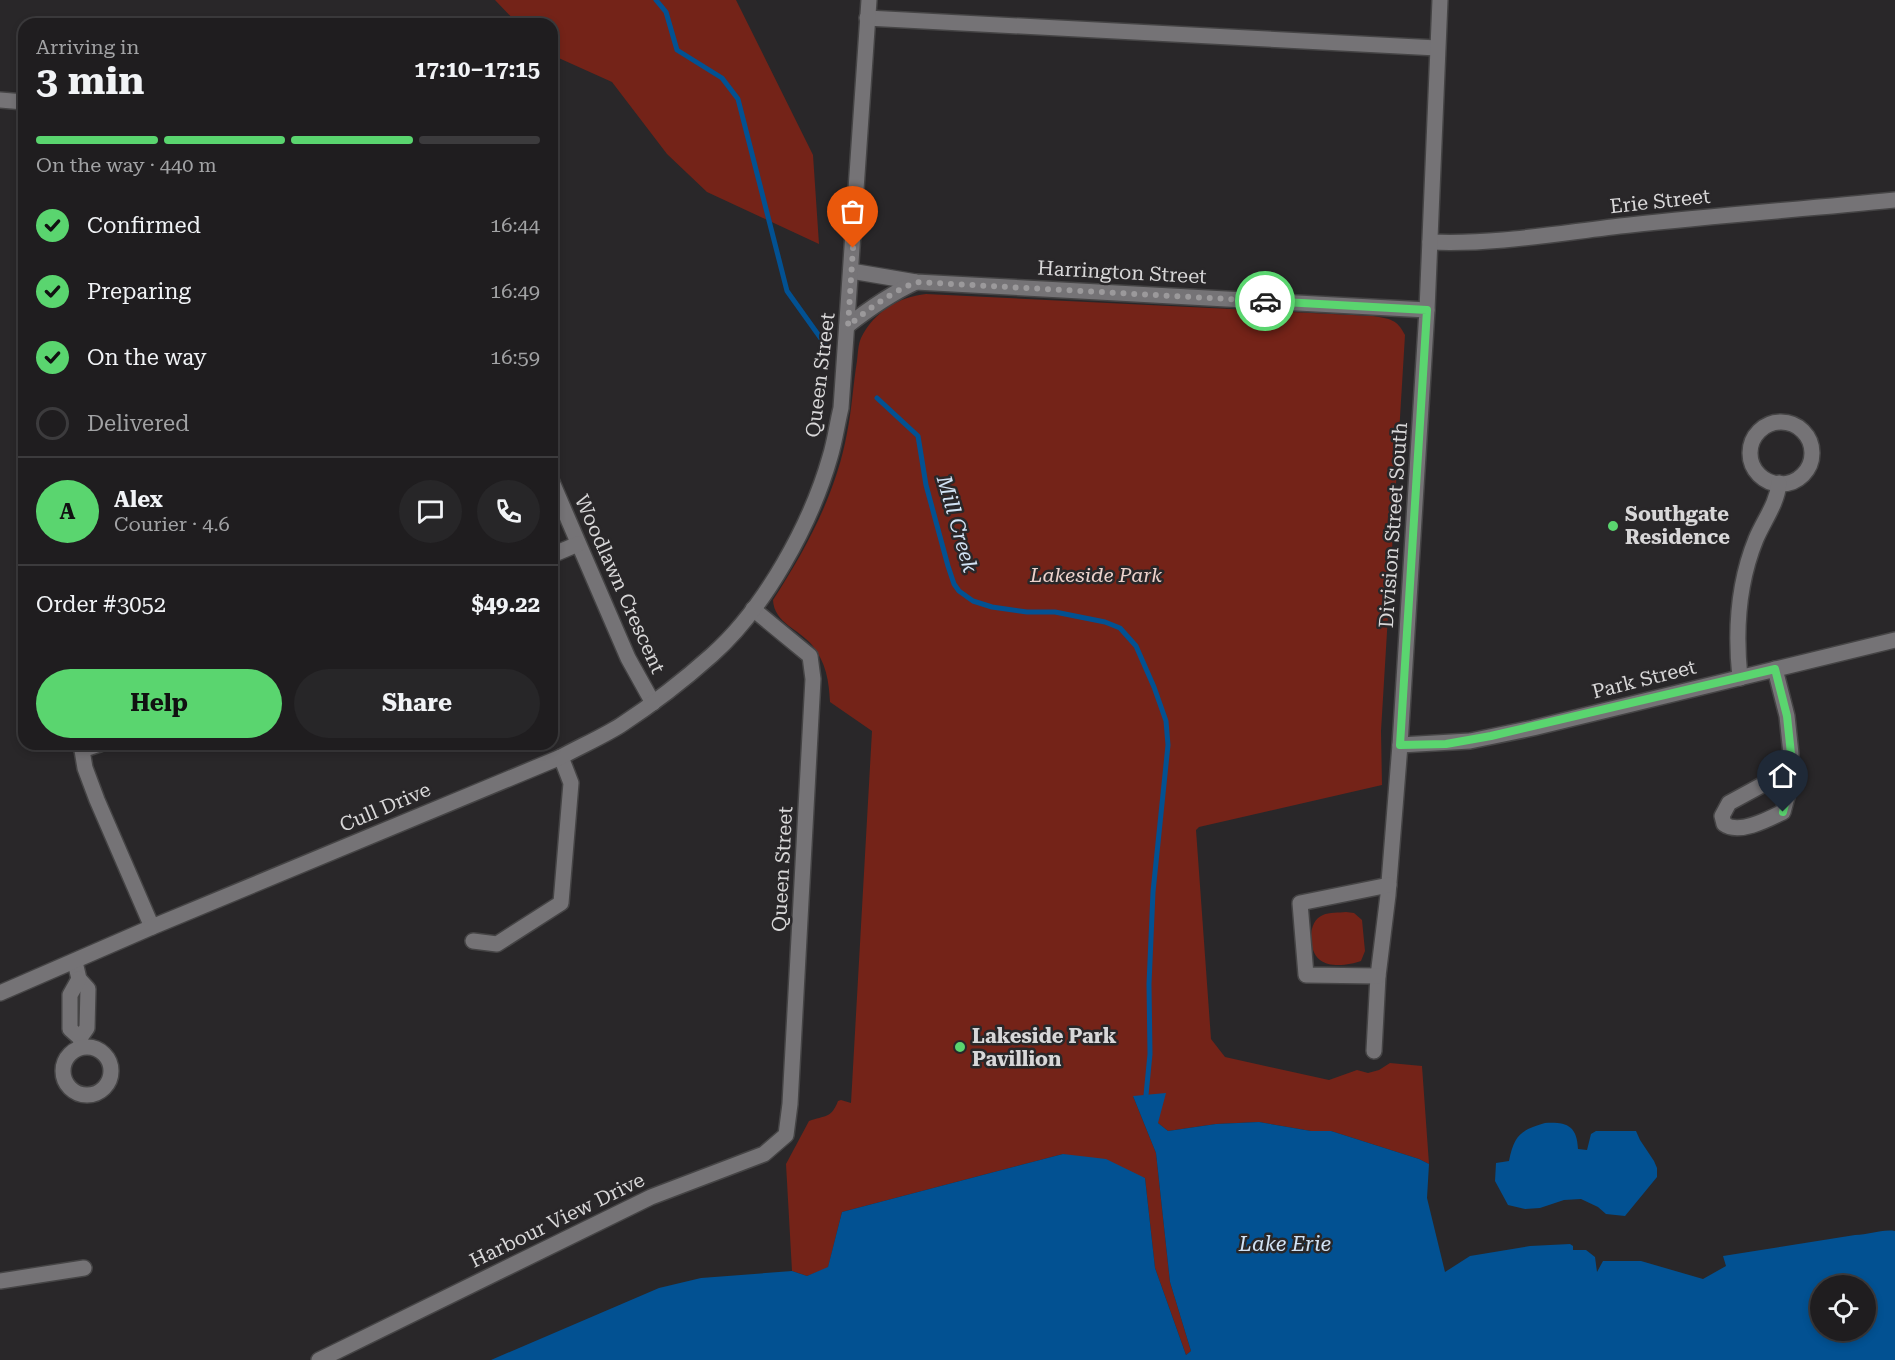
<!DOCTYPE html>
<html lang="en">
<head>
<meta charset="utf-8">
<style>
	:root { --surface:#1f1d1f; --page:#272628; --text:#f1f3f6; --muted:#a1a2a4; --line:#3c3b3d; --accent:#5ad56f }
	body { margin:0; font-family:"Roboto Serif",serif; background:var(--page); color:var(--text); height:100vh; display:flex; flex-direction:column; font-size:22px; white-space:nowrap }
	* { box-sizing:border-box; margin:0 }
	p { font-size:20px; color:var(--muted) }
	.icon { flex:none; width:33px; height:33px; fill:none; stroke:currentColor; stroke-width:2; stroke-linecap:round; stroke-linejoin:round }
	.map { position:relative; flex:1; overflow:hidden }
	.sheet { position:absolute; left:18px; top:18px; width:540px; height:732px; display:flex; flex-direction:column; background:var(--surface); border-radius:18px; box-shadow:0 3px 9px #0003,0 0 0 2px var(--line) }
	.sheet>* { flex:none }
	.buttons { position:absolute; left:1810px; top:1275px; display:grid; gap:12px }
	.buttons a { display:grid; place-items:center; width:66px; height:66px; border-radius:50%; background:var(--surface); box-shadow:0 3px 9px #0003,0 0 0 2px var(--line); font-size:30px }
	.pin { position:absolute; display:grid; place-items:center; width:51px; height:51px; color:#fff; margin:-62px -26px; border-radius:50% 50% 50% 0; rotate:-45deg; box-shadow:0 0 6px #0007 }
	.pin .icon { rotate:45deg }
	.courier { position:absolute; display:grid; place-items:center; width:60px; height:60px; margin:-30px; border:4px solid #5ad56f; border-radius:50%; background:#fff; color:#222; box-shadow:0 2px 8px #0007 }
	.summary em { font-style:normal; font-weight:700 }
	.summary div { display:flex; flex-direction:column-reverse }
	.summary { display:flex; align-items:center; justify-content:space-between; height:102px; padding:0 18px }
	h1 { font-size:39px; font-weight:700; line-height:45px }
	.bar { display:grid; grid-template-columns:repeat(4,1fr); gap:9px 6px; align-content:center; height:72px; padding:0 18px }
	.bar i { height:8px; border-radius:4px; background:var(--line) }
	.bar .selected { background:var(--accent) }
	.bar p { grid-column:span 4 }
	.line { display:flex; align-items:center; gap:15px; padding:0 18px; border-top:2px solid var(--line) }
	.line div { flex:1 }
	.round { display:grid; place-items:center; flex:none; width:63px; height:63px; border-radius:32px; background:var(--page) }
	ol { padding:0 18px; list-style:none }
	li { display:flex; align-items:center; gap:18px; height:66px }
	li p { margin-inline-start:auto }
	li .icon { padding:6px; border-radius:50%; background:var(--accent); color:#111; stroke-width:4 }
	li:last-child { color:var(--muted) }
	li i { width:33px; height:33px; border:3px solid var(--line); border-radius:50% }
	.button { display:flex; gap:12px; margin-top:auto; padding:12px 18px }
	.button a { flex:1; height:69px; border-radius:36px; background:var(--accent); color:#111; font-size:24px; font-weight:700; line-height:69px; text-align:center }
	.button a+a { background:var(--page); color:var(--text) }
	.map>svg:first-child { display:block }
	.green { fill:#742318 }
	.water { fill:#025192; fill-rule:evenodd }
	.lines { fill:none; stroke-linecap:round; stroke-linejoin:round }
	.stream { stroke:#025192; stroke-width:5 }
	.street-casing { stroke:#454445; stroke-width:18 }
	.secondary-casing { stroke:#454445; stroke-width:18 }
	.street { stroke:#757376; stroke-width:15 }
	.secondary { stroke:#757376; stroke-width:15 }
	.done { stroke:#9b999b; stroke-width:6; stroke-dasharray:0 10.8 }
	.route { stroke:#5ad56f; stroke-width:8 }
	.poi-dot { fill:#5ad56f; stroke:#292729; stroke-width:2 }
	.labels { text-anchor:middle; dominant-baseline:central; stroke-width:5; stroke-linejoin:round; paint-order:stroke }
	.street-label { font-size:20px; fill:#d8d7d8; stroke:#292729 }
	.poi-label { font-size:20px; font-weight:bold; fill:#d8d7d8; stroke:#292729; text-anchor:start }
	.park-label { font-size:20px; font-style:italic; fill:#edd2cc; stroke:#292729 }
	.water-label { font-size:21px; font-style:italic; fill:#d1e2f4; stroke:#292729 }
</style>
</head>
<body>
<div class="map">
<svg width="1895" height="1360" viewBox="0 0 1895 1360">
	<rect width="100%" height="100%" fill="#292729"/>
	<g class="green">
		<polygon points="495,0 736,0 813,155 819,244 707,192 667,154 612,82 552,55 552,24 518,24"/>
		<path d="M926 294 1373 316C1390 319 1397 319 1405 335L1381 731 1382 785 1199 827 1196 830 1211 1039 1225 1057 1329 1080 1357 1070 1368 1073 1379 1070 1390 1063 1422 1066 1429 1164 1419 1159 1331 1131H1311L1259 1122 1216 1124 1168 1131 1158 1123 1133 1096 1156 1153 1170 1282 1191 1351 1186 1355 1155 1268 1145 1178 1063 1154 842 1212 828 1268 807 1276 792 1271 786 1164 809 1121C825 1115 831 1119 838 1101L841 1100 851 1103 872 731 830 702C829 681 826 662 812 645 799 629 774 623 773 600 806 549 836 494 847 433 852 409 853 385 857 361 858 353 858 345 861 338 874 312 898 297 926 294Z"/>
		<path d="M1346 912 1354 913 1362 920 1365 951 1361 961C1350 965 1330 968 1320 960 1308 951 1307 921 1323 915 1329 912 1339 913 1346 912Z"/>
	</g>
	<g class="water">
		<path d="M1166 1093 1158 1123 1168 1131 1216 1124 1259 1122 1311 1131H1331L1419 1159 1429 1164 1427 1198 1445 1272 1470 1256 1530 1246 1570 1244 1573 1246V1250H1586L1595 1257 1597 1272 1603 1261H1641L1703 1279 1726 1266 1723 1256 1855 1235C1869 1235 1881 1229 1895 1231V1360H491L659 1288 701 1278 792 1271 807 1276 828 1267 842 1212 1063 1154 1106 1159 1145 1178 1155 1268 1186 1355 1191 1351 1170 1282 1156 1153 1133 1096ZM1821 1286H1866V1330H1821Z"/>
		<path d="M1545 1123C1566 1122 1577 1125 1578 1149L1587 1150 1591 1134 1596 1131H1636L1640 1140 1654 1161 1657 1168V1177L1625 1216 1606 1214 1598 1207 1581 1199 1564 1200 1540 1208 1525 1209 1508 1205 1495 1181 1496 1163 1509 1161C1514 1135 1521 1130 1545 1123Z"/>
	</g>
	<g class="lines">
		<g class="stream">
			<polyline points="656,0 666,12 677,50 722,78 738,99 787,291 827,347"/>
			<polyline points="877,398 918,436 926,485 948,566 954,584 959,591 973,601 992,607 1027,612 1055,612 1105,622 1120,628 1136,646 1154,687 1166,721 1168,745 1153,892 1149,984 1150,1054 1146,1095"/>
		</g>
		<defs>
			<g id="street">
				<polyline points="867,18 1437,48"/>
				<polyline points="0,100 24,102"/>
				<path d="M1430 242C1497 245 1564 232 1630 225 1718 215 1807 209 1895 200"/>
				<polyline points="851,271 916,282 1427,310 1400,745 1388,895 1378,976 1374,1051"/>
				<circle cx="1781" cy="453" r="31"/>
				<polyline points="552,482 628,658 653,703"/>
				<polyline points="552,555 578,544"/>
				<path d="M1775 669 1787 716 1791 754 1788 771 1787 797 1783 812C1769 819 1739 835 1724 824L1722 816 1729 803 1788 771"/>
				<path d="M1740 678C1735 631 1738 583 1756 539 1764 520 1777 504 1779 483"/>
				<polyline points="81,744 85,768 97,800 152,927"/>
				<polyline points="1400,745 1470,741 1533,728 1895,640"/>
				<polyline points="82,750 100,744"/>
				<polyline points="473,941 497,944 561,903 571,783 561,757"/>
				<polyline points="75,962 79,979 88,989 87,1028 80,1038"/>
				<polyline points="1378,976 1306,975 1300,903 1389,885"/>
				<polyline points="79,979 70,995 70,1029 80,1038 82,1047"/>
				<circle cx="87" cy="1071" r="24"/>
				<polyline points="0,1281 84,1268"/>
				<polyline points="319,1360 651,1197 764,1154 786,1135 790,1104 813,679 810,656 753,609"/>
			</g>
			<g id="secondary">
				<polyline points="1427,310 1440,0"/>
				<path d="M847 326C870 308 890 294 916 282"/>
				<path d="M0 993 152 927 561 757C581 746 602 737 621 725 653 704 684 680 712 655 765 608 811 524 830 457 835 441 837 424 841 408L869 0"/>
			</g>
		</defs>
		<use href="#street" class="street-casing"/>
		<use href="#secondary" class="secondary-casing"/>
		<use href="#street" class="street"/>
		<use href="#secondary" class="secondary"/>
	</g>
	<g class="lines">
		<path class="done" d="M853 248 848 326C870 308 890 293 916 282L1265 301"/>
		<polyline class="route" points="1265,301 1427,310 1400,745 1446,744 1491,736 1775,669 1787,716 1791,754 1788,771 1787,797 1783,812"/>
	</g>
	<g class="poi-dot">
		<circle cx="1613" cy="526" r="6"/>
		<circle cx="960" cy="1047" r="6"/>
	</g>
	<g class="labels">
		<g class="street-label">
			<text transform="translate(1660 201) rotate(-6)">Erie Street</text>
			<text transform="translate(1122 272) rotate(3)">Harrington Street</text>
			<text transform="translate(820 375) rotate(-83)">Queen Street</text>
			<text transform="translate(1393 525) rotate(-86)">Division Street South</text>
			<text transform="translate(620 584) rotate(66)">Woodlawn Crescent</text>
			<text transform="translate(1644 679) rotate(-14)">Park Street</text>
			<text transform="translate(385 807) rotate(-23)">Cull Drive</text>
			<text transform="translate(782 869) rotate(-87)">Queen Street</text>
			<text transform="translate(557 1220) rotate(-26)">Harbour View Drive</text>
		</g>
		<g class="poi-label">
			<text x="1625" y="514">Southgate<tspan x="1625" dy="23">Residence</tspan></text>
			<text x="972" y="1036">Lakeside Park<tspan x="972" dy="23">Pavillion</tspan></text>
		</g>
		<g class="park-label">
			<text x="1096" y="575">Lakeside Park</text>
		</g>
		<g class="water-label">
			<text transform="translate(957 524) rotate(74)">Mill Creek</text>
			<text x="1285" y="1244">Lake Erie</text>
		</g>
	</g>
</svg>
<div class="buttons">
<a><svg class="icon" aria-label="locate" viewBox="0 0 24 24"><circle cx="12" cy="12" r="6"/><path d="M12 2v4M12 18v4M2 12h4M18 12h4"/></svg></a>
</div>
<div class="pin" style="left:853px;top:248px;background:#ea580c"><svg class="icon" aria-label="bag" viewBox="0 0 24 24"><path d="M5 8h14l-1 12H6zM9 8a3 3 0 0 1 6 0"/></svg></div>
<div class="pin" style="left:1783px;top:812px;background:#1f2937"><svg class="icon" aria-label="home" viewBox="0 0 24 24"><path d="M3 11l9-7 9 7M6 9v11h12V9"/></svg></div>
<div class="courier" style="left:1265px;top:301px"><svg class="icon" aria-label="car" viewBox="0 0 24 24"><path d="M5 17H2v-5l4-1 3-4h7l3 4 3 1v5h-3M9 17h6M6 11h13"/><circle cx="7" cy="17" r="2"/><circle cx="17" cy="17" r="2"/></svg></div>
<section class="sheet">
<div class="summary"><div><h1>3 min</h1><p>Arriving in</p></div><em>17:10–17:15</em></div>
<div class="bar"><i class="selected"></i><i class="selected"></i><i class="selected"></i><i></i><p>On the way · 440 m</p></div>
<ol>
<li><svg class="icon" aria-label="check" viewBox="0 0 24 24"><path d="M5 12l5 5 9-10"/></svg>Confirmed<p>16:44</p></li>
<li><svg class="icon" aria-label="check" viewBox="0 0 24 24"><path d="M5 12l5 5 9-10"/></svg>Preparing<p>16:49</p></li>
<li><svg class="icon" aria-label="check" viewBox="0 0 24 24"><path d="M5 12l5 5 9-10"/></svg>On the way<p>16:59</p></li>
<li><i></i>Delivered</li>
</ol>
<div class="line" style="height:108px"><b class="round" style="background:var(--accent);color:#111">A</b><div><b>Alex</b><p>Courier · 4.6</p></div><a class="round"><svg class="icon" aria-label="chat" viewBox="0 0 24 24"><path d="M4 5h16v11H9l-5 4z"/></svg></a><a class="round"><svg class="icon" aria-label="phone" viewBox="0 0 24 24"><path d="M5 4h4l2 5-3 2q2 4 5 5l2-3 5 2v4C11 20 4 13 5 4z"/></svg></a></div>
<div class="line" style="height:78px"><div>Order #3052</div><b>$49.22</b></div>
<div class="button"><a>Help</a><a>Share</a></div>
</section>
</div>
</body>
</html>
